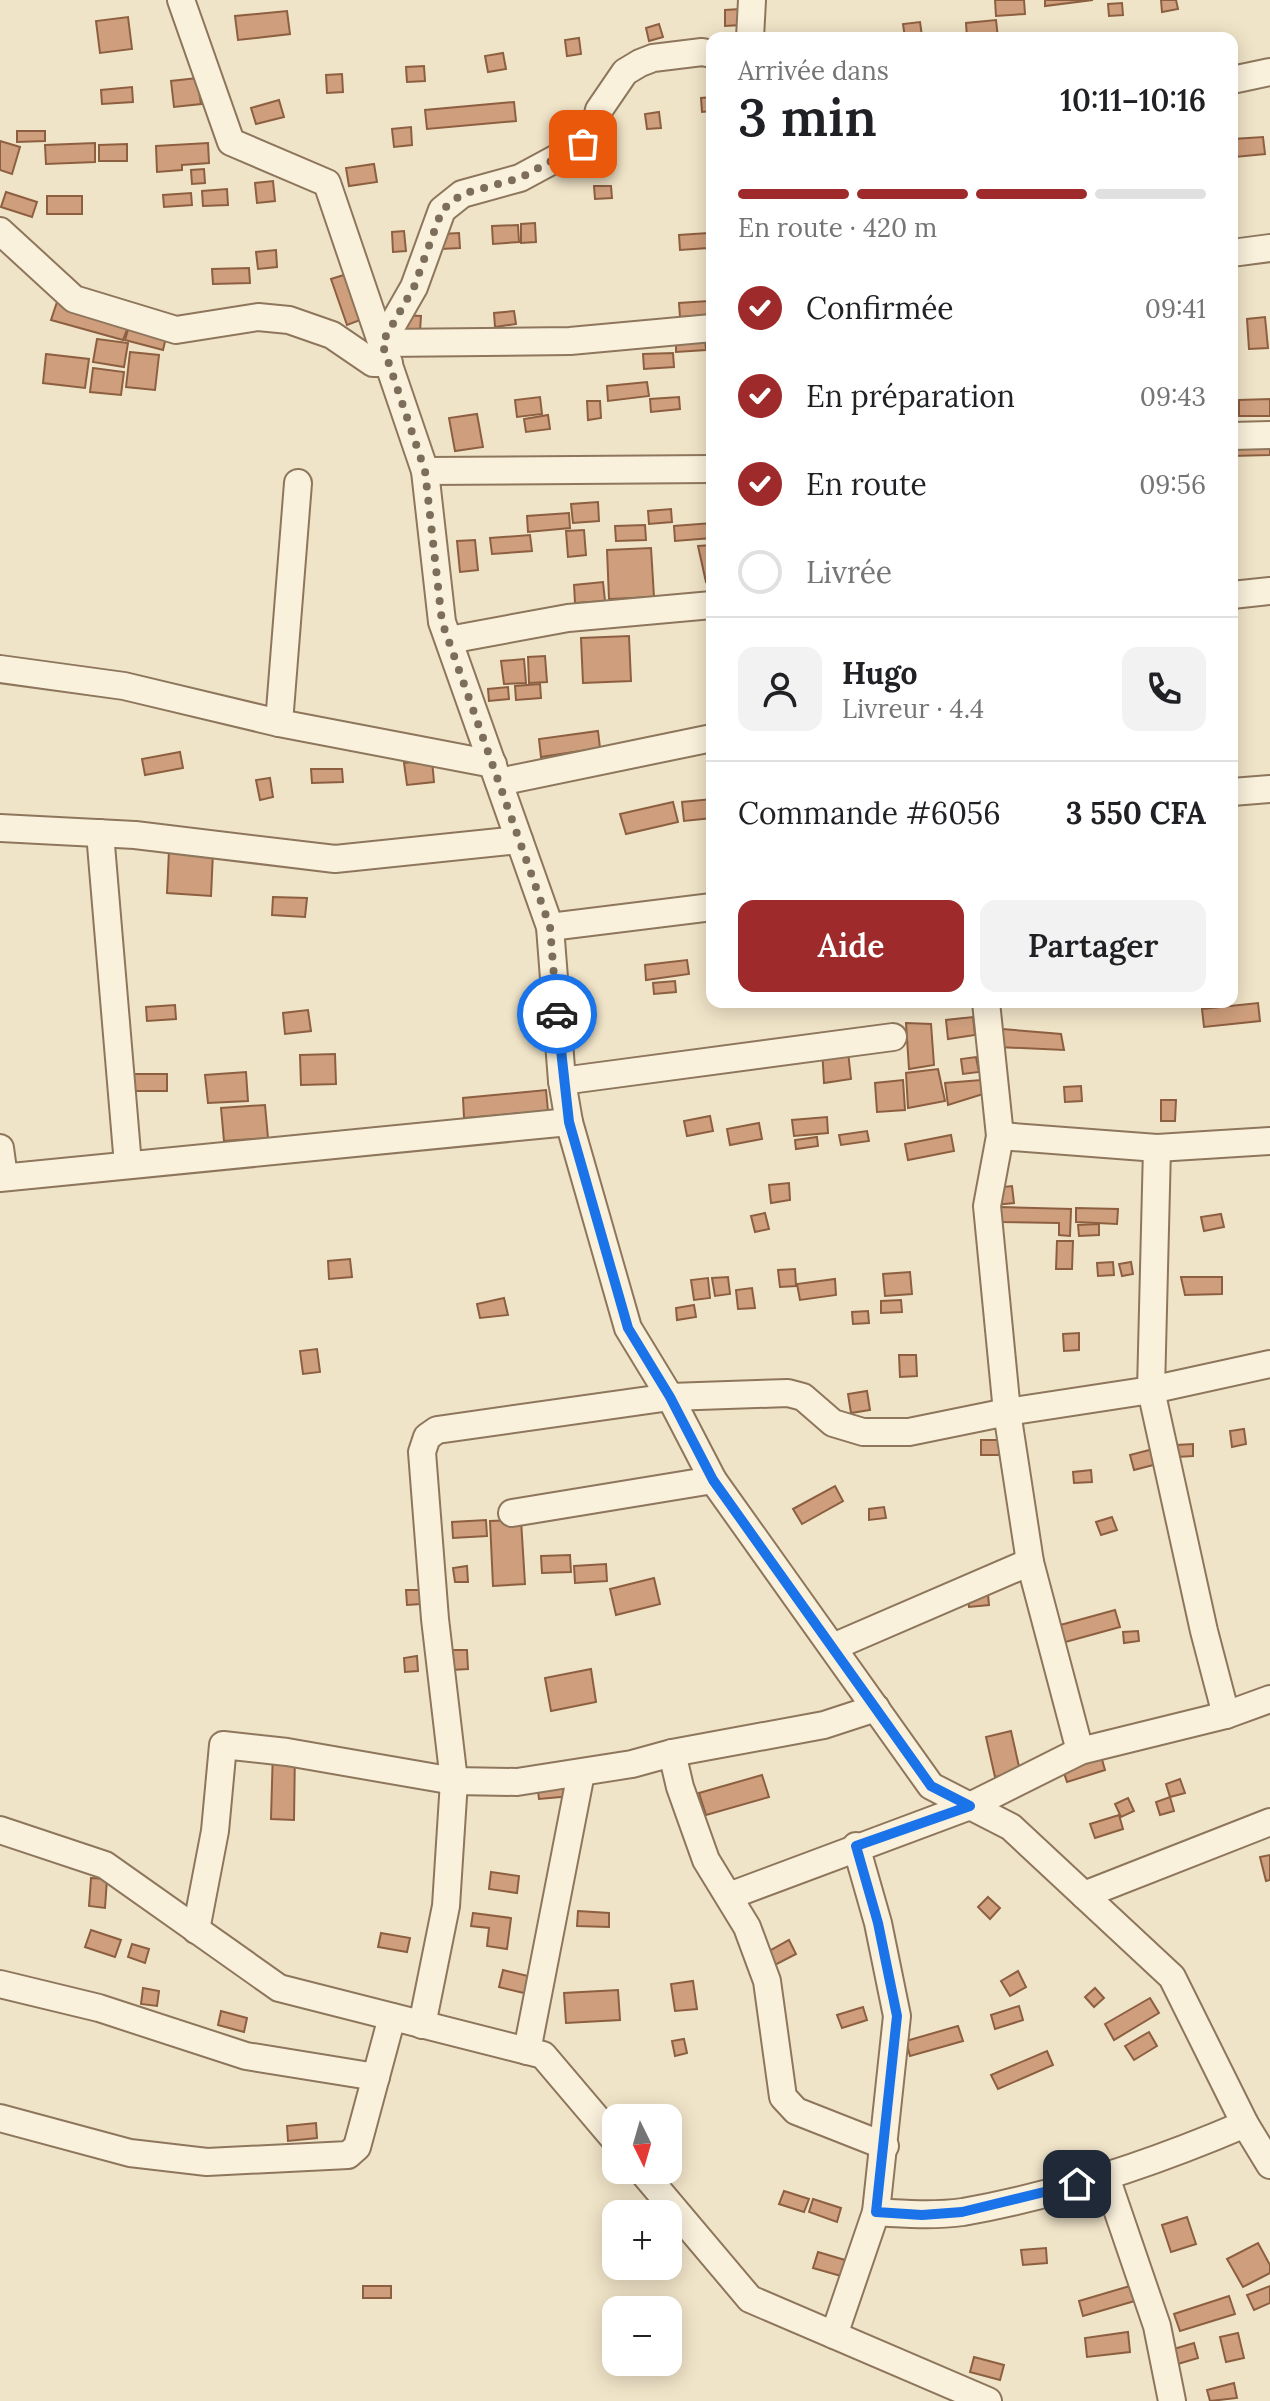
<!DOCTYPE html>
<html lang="fr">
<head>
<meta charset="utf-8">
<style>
	:root { --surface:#fff; --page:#f2f2f2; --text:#202124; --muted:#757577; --line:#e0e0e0; --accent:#9e2a2b }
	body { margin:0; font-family:Lora,serif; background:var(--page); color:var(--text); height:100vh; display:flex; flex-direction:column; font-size:30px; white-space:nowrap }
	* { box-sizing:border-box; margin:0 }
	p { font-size:26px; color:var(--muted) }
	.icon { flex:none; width:44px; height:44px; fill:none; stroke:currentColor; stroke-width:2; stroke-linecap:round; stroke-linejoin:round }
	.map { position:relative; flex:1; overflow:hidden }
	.side { position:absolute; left:706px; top:32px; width:532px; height:976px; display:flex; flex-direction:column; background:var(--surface); border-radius:16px; box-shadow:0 4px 20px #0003 }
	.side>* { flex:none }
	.needle { width:52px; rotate:175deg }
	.fabs { position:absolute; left:602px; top:2104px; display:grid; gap:16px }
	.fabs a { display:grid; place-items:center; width:80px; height:80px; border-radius:16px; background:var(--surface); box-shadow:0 4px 20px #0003; font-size:40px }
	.pin { position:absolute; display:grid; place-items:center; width:68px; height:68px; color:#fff; margin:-34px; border-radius:16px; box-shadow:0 4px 12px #0006 }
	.courier { position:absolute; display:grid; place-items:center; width:80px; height:80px; margin:-40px; border:6px solid #1a73e8; border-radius:50%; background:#fff; color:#222; box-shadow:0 2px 10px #0007 }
	.headline em { font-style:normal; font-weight:600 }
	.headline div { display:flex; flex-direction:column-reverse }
	.headline { display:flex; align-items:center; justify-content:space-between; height:136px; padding:0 32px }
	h1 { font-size:52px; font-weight:600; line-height:60px }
	.bar { display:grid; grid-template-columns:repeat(4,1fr); gap:12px 8px; align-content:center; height:96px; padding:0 32px }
	.bar i { height:10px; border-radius:6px; background:var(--line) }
	.bar .current { background:var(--accent) }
	.bar p { grid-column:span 4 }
	.line { display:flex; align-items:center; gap:20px; padding:0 32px; border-top:2px solid var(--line) }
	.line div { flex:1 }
	.round { display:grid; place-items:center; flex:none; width:84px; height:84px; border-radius:16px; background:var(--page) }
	ol { padding:0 32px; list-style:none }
	li { display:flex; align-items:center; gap:24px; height:88px }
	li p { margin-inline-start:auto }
	li .icon { padding:8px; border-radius:50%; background:var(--accent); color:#fff; stroke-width:4 }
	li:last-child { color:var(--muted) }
	li i { width:44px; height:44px; border:4px solid var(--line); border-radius:50% }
	.cta { display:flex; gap:16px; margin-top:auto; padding:16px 32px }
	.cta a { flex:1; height:92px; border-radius:16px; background:var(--accent); color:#fff; font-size:32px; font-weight:600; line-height:92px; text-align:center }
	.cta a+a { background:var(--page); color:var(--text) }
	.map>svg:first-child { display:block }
	.building { fill:#cf9f7d; stroke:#8d5f41; stroke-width:2 }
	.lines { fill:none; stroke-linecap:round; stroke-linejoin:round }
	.minor-casing { stroke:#8d765c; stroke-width:30 }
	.minor { stroke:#faf1dc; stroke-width:26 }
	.done { stroke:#7c6e5b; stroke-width:8; stroke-dasharray:0 14.4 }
	.route { stroke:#1a73e8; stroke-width:10 }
</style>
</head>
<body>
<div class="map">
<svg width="1270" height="2401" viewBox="0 0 1270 2401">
	<rect width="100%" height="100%" fill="#f0e4c8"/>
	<g class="building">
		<polygon points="995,0 1024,0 1025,14 996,16"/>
		<polygon points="1045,0 1093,0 1045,6"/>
		<polygon points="1161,0 1176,0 1178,9 1162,12"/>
		<polygon points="1122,3 1123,15 1109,16 1108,4"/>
		<polygon points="740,9 741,25 725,26 725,10"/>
		<polygon points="287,11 290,34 238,40 235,16"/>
		<polygon points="128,17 132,49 100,53 96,21"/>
		<polygon points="996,20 998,38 967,38 966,23"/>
		<polygon points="920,22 922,36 905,38 903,24"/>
		<polygon points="659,24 663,37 649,41 646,28"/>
		<polygon points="579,38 581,54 567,56 565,40"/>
		<polygon points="503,53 506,69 488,72 485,56"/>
		<polygon points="424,66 425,81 407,82 406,67"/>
		<polygon points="342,74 343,92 327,93 326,75"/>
		<polygon points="197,78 201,104 174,107 171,81"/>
		<polygon points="132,87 133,102 102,104 101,90"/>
		<polygon points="712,97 712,111 702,112 701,98"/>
		<polygon points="279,100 284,117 256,124 251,108"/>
		<polygon points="514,102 516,121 427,129 425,110"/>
		<polygon points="659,112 661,128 647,129 645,114"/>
		<polygon points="575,115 577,130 560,132 558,117"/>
		<polygon points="411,127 412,145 394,147 392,129"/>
		<polygon points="17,131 45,131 45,141 17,142"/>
		<polygon points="1263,137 1265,154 1235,157 1233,139"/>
		<polygon points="0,141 20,147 12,174 0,170"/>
		<polygon points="95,143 95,162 46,164 45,145"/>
		<polygon points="208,143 209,163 182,165 182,170 157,172 156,146"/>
		<polygon points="127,144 127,161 99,161 99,145"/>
		<polygon points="374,164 377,182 349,186 346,168"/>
		<polygon points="204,169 205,183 192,184 191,170"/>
		<polygon points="273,181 275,201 257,203 255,183"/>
		<polygon points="594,186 611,186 612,198 595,199"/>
		<polygon points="227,189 228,205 203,206 202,191"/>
		<polygon points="6,192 37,202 32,217 1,207"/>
		<polygon points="191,193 192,205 164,207 163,195"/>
		<rect x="47" y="196" width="35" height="18"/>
		<polygon points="535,223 536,242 521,243 521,224"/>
		<polygon points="518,225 519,242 493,244 492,226"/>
		<polygon points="404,231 406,251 393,252 392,232"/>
		<polygon points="459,233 460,248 441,249 441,234"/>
		<polygon points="708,233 708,248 680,250 679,235"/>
		<polygon points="276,250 277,267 258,269 256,252"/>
		<polygon points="249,268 250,283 213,284 212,269"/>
		<polygon points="347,274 363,319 347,325 331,279"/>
		<polygon points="60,293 131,319 123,340 51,320"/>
		<polygon points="708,301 708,315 680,317 679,303"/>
		<polygon points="514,311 516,324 495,327 494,313"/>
		<polygon points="403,315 421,316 420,331 402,330"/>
		<polygon points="1265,317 1268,348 1249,349 1247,319"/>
		<polygon points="130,323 167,333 163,350 125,340"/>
		<polygon points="705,338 706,350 676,352 676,340"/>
		<polygon points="97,339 128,343 124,367 93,362"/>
		<polygon points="130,352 159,355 155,390 126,387"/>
		<polygon points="673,353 674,367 644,369 643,354"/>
		<polygon points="46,354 89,359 85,388 43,383"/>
		<polygon points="93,368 124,372 121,395 90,392"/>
		<polygon points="647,382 649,396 608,401 607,386"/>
		<polygon points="540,397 542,414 517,417 515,400"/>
		<polygon points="679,397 680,409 651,412 650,399"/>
		<polygon points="1270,399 1270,416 1239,416 1239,400"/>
		<polygon points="587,401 600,401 601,418 588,420"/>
		<polygon points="477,414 483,447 455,451 449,418"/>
		<polygon points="548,415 550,429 526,432 524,419"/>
		<polygon points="1270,435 1270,455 1232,456 1232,436"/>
		<polygon points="598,502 599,521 573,523 571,504"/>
		<polygon points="671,509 672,522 649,524 648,511"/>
		<polygon points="569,513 570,528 528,532 527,516"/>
		<polygon points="712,523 712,538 675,541 674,526"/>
		<polygon points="645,525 646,540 616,541 615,526"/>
		<polygon points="584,530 586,555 568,557 566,531"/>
		<polygon points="530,535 532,551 492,554 490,538"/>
		<polygon points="475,540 478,570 460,572 457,541"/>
		<polygon points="712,545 712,581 706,582 698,546"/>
		<polygon points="651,548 654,597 609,599 607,550"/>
		<polygon points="603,582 605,601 575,603 574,585"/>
		<polygon points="629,636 631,681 583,683 581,638"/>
		<polygon points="545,656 547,682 529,683 528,657"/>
		<polygon points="524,659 526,683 504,684 501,661"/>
		<polygon points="540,684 541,698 516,700 515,686"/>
		<polygon points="508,687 509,699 489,701 488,689"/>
		<polygon points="598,731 600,748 541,757 539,739"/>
		<polygon points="180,752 183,768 145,775 142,759"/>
		<polygon points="432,760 434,782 407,785 404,763"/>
		<polygon points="311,769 342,769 343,782 312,783"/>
		<polygon points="270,778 273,797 260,800 256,780"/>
		<polygon points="712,799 712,818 684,821 682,802"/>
		<polygon points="673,802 678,822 626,834 620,814"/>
		<polygon points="169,850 213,852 211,896 167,893"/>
		<polygon points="273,897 307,898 305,917 272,915"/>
		<polygon points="687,960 689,974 646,980 645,965"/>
		<polygon points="675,981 676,992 654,994 653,983"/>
		<polygon points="1258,1003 1260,1021 1204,1027 1202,1009"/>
		<polygon points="175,1005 176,1019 147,1021 146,1007"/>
		<polygon points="308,1010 311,1031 285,1034 283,1013"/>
		<polygon points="973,1017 975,1035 948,1039 946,1020"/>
		<polygon points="906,1023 931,1024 934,1065 909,1069"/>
		<polygon points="1002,1029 1061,1034 1064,1050 998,1047"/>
		<polygon points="847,1042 851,1079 824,1083 822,1048"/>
		<polygon points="335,1054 336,1084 301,1085 300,1055"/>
		<polygon points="976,1057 979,1072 963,1074 961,1059"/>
		<polygon points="938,1069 945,1101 908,1108 906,1073"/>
		<polygon points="246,1072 248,1101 208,1103 205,1075"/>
		<rect x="133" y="1074" width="34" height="17"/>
		<polygon points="903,1080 905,1110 877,1112 875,1083"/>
		<polygon points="981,1080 983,1094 948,1105 945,1083"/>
		<polygon points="1081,1086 1082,1101 1065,1102 1064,1087"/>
		<polygon points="546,1090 548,1111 464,1118 463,1098"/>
		<polygon points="1161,1100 1176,1100 1175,1121 1161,1121"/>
		<polygon points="265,1105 268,1138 224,1141 221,1108"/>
		<polygon points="710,1116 713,1131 687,1136 684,1121"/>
		<polygon points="827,1117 828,1133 794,1136 792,1120"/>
		<polygon points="759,1123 762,1139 730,1145 727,1129"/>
		<polygon points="867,1131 869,1141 841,1145 839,1135"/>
		<polygon points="951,1135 954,1151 908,1160 905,1144"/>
		<polygon points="817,1137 818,1146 796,1149 795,1140"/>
		<polygon points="789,1183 790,1200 771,1203 769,1185"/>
		<polygon points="1012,1186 1014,1203 995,1205 994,1188"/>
		<polygon points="1000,1207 1071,1209 1070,1236 1059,1235 1059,1223 999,1222"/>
		<polygon points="1076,1208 1118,1209 1117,1224 1076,1222"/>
		<polygon points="765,1213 769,1229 755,1232 751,1216"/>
		<polygon points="1221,1214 1224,1227 1204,1231 1201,1217"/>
		<polygon points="1099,1224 1099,1235 1079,1236 1078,1225"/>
		<polygon points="1057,1241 1073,1241 1072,1269 1056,1269"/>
		<polygon points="350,1259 352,1277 329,1279 328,1261"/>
		<polygon points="1113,1262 1114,1275 1098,1276 1097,1263"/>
		<polygon points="1131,1262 1133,1274 1122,1276 1119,1264"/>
		<polygon points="795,1269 796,1286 780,1287 778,1270"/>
		<polygon points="910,1272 912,1294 885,1296 883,1274"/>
		<polygon points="728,1277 730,1294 715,1296 712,1278"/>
		<polygon points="1181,1277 1222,1277 1222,1294 1185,1295"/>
		<polygon points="708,1278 710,1298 694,1300 691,1280"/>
		<polygon points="835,1279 836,1295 800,1300 797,1284"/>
		<polygon points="752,1288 755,1308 738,1309 736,1290"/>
		<polygon points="504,1298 508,1315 480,1318 477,1304"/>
		<polygon points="901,1300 902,1312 881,1313 881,1301"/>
		<polygon points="694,1305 696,1317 677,1320 676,1308"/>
		<polygon points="868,1311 869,1323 853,1324 852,1312"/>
		<polygon points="1079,1333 1079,1350 1064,1351 1063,1334"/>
		<polygon points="317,1349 320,1372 303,1374 300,1351"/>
		<polygon points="899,1355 916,1355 917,1376 900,1377"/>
		<polygon points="867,1391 870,1410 851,1413 848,1394"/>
		<polygon points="1244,1429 1246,1444 1232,1447 1230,1431"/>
		<rect x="981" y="1440" width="18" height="15"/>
		<polygon points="1193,1444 1193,1456 1177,1457 1176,1445"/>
		<polygon points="1157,1448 1161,1463 1134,1470 1130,1455"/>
		<polygon points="1091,1470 1092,1482 1074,1483 1073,1472"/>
		<polygon points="835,1486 843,1501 802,1524 793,1509"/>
		<polygon points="884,1507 886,1518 869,1520 869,1509"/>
		<polygon points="1112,1517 1117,1530 1101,1535 1096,1522"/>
		<polygon points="486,1520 487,1536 453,1538 452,1522"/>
		<polygon points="521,1520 525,1584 493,1586 490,1521"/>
		<polygon points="570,1555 571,1572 542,1573 541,1556"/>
		<polygon points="606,1564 607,1581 575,1583 574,1566"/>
		<polygon points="467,1566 468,1582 455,1582 453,1568"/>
		<polygon points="654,1578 660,1604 616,1615 610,1589"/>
		<polygon points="406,1590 421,1590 421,1604 407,1605"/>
		<polygon points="988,1594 989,1605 969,1607 968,1596"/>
		<polygon points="1115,1610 1120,1627 1058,1644 1053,1627"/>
		<polygon points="1138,1631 1139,1641 1124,1643 1123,1632"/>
		<polygon points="450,1650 467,1650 468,1669 452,1670"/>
		<polygon points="417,1656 418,1671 405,1672 404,1658"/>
		<polygon points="591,1669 596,1702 551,1711 545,1678"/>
		<polygon points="1011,1731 1020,1771 995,1777 986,1737"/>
		<polygon points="273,1748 295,1748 294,1820 271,1819"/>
		<polygon points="1101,1756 1105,1770 1067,1782 1062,1767"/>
		<polygon points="762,1775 769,1797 706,1815 699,1793"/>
		<polygon points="570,1779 572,1796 539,1799 537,1782"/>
		<polygon points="1180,1779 1185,1793 1170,1797 1166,1784"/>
		<polygon points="1170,1797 1174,1811 1160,1815 1156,1802"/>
		<polygon points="1128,1798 1134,1811 1121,1817 1115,1804"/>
		<polygon points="1119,1815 1123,1829 1095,1838 1090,1824"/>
		<polygon points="1270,1855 1270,1880 1266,1881 1260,1857"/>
		<polygon points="491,1872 519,1876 517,1893 489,1889"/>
		<polygon points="91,1878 107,1879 105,1908 89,1906"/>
		<polygon points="988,1897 1000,1908 990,1919 978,1907"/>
		<polygon points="578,1911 609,1913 609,1927 577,1926"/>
		<polygon points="473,1913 511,1918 507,1949 487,1946 489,1928 471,1926"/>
		<polygon points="91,1930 121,1940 115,1957 85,1947"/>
		<polygon points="381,1933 410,1938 407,1952 378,1947"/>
		<polygon points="789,1940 796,1954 771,1967 764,1954"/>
		<polygon points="132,1944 149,1949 145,1963 128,1957"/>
		<polygon points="503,1970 532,1977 528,1994 499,1987"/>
		<polygon points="1018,1971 1026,1987 1010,1996 1001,1981"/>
		<polygon points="693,1981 697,2009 675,2011 671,1984"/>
		<polygon points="143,1988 159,1991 157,2006 141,2004"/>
		<polygon points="1095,1988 1104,1998 1094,2007 1085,1997"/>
		<polygon points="618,1990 620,2020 566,2023 564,1993"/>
		<polygon points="1150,1998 1159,2013 1114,2040 1105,2024"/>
		<polygon points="1019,2006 1023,2020 995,2029 991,2015"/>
		<polygon points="863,2007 867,2020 842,2028 837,2015"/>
		<polygon points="221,2011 247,2018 244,2032 218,2025"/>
		<polygon points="958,2026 963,2041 910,2056 906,2041"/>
		<polygon points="1149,2032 1157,2046 1134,2060 1125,2046"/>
		<polygon points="684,2039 687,2053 675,2056 672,2041"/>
		<polygon points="1047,2051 1053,2065 998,2089 991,2075"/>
		<polygon points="316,2123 317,2138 288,2141 287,2126"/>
		<polygon points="784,2191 809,2199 804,2212 779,2204"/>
		<polygon points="813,2199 841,2208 837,2222 809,2212"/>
		<polygon points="1187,2217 1196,2244 1171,2252 1162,2225"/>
		<polygon points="1258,2243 1270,2265 1270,2273 1243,2287 1227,2259"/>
		<polygon points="1046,2248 1047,2263 1023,2265 1021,2250"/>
		<polygon points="818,2252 845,2260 841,2276 813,2268"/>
		<polygon points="1140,2283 1145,2298 1083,2316 1079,2301"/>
		<rect x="363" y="2286" width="28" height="12"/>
		<polygon points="1270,2286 1270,2303 1254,2310 1247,2295"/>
		<polygon points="1229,2296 1235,2314 1180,2331 1174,2314"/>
		<polygon points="1128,2332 1130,2352 1087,2357 1085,2338"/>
		<polygon points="1238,2333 1244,2358 1226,2362 1220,2337"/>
		<polygon points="1194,2343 1198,2358 1171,2366 1167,2351"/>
		<polygon points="974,2357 1004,2365 1000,2380 970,2372"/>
		<polygon points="1234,2383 1237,2398 1210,2401 1207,2390"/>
	</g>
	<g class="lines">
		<defs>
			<g id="minor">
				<polyline points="181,0 231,142 327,183 425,471 442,622 550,927 562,1081 569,1122 628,1328 670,1397 713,1480 931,1786 1011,1827 1172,1977 1245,2124 1270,2165"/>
				<polyline points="750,38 752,0"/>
				<polyline points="1232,80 1270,72"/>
				<polyline points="0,231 74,299 176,330 258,317 289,320 332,335 373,363 389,363"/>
				<polyline points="1232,253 1270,248"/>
				<polyline points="382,343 414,287 442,210 462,194 520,178 583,144 594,130 599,110 625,72 640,63 653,58 702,52 712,54"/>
				<polyline points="382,343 570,341 712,328"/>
				<polyline points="1232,436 1270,435"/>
				<polyline points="425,471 712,469"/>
				<polyline points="1232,595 1270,591"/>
				<polyline points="449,640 568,618 712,605"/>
				<polyline points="0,669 124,686 279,723 493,764"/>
				<polyline points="279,723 298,483"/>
				<polyline points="499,782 712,738"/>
				<polyline points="1232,792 1270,789"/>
				<polyline points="0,828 135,835 335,859 519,840"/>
				<polyline points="100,833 128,1165"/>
				<polyline points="550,927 712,907"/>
				<polyline points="986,1002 1000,1136 987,1206 1007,1412 1030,1562 1080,1751"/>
				<polyline points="562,1081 893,1037"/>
				<polyline points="1000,1136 1157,1148 1270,1141"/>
				<polyline points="0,1148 4,1177"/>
				<polyline points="1157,1148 1151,1390 1204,1631 1226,1715"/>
				<polyline points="0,1178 569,1122"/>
				<polyline points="512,1513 713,1480"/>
				<polyline points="833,1647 1030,1562"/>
				<polyline points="672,1753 680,1787 706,1860 747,1927 767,1981 783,2097 796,2111 885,2146"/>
				<polyline points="0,1830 105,1865 279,1988 543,2055 616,2141"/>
				<polyline points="1084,1895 1270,1822"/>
				<polyline points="729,1896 970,1806 1080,1751 1226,1715 1270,1699"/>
				<polyline points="196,1930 215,1831 223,1745 287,1752 454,1781 517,1782 632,1764 672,1753 824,1725 876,1708"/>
				<polyline points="0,1984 99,2008 246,2056 376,2077"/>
				<polyline points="422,2025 446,1906 454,1781 435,1619 422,1452 427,1437 437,1430 670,1397 788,1393 803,1397 833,1423 863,1432 909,1432 1007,1412 1151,1390 1270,1364"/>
				<polyline points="527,2051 581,1773"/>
				<polyline points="0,2118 130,2153 207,2162 348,2155 357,2147 392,2017"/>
				<polyline points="641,2170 750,2299 988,2401"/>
				<polyline points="1106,2177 1157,2326 1172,2401"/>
				<path d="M876 2212C905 2214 934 2216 963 2212 1059 2195 1156 2162 1245 2124"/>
				<polyline points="834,2335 876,2212 897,2016 878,1923 856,1846"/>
			</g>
		</defs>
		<use href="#minor" class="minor-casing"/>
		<use href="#minor" class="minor"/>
	</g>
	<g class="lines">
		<polyline class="done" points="557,1014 550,927 442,622 425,471 382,343 414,287 442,210 462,194 520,178 583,144"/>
		<polyline class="route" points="557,1014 569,1122 628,1328 670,1397 713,1480 931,1786 970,1806 856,1846 878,1923 897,2016 876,2212 922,2215 962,2212 1077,2184"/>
	</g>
</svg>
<div class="fabs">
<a><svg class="needle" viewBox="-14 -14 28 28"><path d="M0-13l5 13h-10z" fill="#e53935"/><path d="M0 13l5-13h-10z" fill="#757577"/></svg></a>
<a>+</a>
<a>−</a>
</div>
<div class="pin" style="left:583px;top:144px;background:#ea580c"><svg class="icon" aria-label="bag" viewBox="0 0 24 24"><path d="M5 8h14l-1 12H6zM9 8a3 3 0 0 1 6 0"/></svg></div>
<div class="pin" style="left:1077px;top:2184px;background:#1f2937"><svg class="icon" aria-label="home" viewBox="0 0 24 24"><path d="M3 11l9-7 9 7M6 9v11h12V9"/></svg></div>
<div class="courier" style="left:557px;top:1014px"><svg class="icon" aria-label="car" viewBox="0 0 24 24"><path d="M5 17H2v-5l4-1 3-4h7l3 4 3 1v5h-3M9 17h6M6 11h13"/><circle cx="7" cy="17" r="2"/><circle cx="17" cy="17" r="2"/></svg></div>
<section class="side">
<div class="headline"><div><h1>3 min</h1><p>Arrivée dans</p></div><em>10:11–10:16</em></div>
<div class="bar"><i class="current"></i><i class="current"></i><i class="current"></i><i></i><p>En route · 420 m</p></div>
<ol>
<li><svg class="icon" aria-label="check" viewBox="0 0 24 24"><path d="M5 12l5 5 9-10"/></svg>Confirmée<p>09:41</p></li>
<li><svg class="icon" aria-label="check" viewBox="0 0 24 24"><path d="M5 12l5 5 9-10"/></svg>En préparation<p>09:43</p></li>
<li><svg class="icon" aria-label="check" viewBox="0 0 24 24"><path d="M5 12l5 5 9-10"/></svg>En route<p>09:56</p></li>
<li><i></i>Livrée</li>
</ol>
<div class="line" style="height:144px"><a class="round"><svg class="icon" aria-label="person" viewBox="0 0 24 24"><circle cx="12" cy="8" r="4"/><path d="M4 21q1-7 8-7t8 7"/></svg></a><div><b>Hugo</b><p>Livreur · 4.4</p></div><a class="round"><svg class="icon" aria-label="phone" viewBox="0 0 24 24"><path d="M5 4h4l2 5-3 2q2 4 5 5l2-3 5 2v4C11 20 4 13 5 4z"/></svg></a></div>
<div class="line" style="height:104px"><div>Commande #6056</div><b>3 550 CFA</b></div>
<div class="cta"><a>Aide</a><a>Partager</a></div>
</section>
</div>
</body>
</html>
